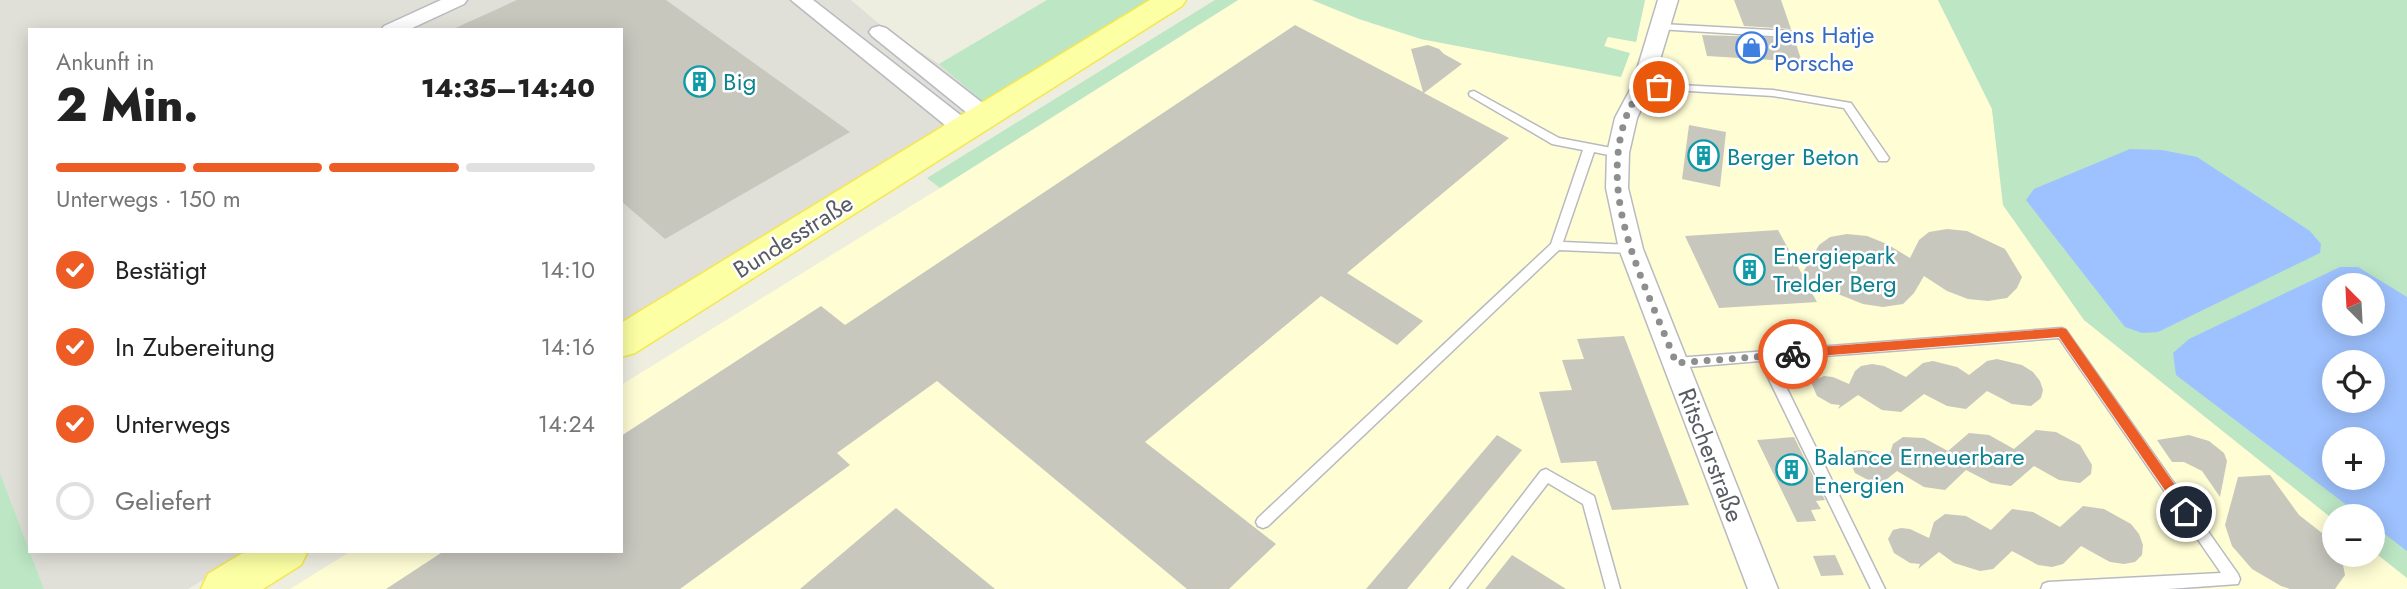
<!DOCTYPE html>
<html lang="de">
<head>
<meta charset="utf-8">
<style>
	:root { --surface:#fff; --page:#f6f6f6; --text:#222; --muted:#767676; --line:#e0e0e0; --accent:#ee5c25 }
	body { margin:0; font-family:Jost,sans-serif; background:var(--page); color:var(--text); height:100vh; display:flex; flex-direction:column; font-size:26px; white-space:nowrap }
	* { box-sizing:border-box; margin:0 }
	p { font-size:23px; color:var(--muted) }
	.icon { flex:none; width:38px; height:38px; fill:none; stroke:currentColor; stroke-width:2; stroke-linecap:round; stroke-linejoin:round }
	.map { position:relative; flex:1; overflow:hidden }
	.drawer { position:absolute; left:28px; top:28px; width:595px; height:525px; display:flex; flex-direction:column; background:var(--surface); border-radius:0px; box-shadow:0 4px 18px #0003 }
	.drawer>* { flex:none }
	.needle { width:46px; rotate:336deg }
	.buttons { position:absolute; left:2322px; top:273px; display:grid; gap:14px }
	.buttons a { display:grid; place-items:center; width:63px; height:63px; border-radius:50%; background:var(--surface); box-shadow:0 4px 18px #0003; font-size:35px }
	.pin { position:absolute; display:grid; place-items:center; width:60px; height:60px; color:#fff; margin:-30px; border:4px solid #fff; border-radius:50%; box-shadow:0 2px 7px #0007 }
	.courier { position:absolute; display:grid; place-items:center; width:70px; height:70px; margin:-35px; border:5px solid #ee5c25; border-radius:50%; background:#fff; color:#222; box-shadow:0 2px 9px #0007 }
	.headline em { font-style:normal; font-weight:800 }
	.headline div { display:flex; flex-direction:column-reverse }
	.headline { display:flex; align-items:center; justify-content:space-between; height:119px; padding:0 28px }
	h1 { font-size:46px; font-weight:800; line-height:52px }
	.bar { display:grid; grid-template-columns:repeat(4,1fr); gap:10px 7px; align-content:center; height:84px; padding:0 28px }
	.bar i { height:9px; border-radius:5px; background:var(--line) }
	.bar .active { background:var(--accent) }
	.bar p { grid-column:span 4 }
	ol { padding:0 28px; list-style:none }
	li { display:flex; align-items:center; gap:21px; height:77px }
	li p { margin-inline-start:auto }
	li .icon { padding:7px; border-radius:50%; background:var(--accent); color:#fff; stroke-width:4 }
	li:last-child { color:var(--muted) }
	li i { width:38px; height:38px; border:4px solid var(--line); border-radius:50% }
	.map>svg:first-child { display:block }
	.commercial { fill:#fffdd4 }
	.industrial { fill:#e0dfd8 }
	.green { fill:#bce6c4; fill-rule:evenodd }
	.water { fill:#9ec2ff; fill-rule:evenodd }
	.building { fill:#c8c7be }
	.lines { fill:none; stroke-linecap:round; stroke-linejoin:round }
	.lane-casing { stroke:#b9bac0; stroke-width:3 }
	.street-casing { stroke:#b9bac0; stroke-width:3 }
	.primary-casing { stroke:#f5e751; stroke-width:3 }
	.lane { fill:#fff; fill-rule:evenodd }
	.street { fill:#fff; fill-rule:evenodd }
	.primary { fill:#fcffa3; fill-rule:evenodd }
	.route { fill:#ee5c25 }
	.done { stroke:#8d8e8e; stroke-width:7; stroke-dasharray:0 12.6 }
	.labels { text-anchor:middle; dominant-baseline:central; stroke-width:5; stroke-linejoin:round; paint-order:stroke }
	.shop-label { font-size:24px; fill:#366cbe; stroke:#fff; text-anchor:start }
	.culture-label { font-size:24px; fill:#0d838f; stroke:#fff; text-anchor:start }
	.street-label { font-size:24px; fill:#595b62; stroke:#fff }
</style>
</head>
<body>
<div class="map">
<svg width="2407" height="589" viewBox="0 0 2407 589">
	<rect width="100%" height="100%" fill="#edede0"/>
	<polygon class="commercial" points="1238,0 1312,0 1359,19 1421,39 1621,77 1604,47 1608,36 1636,42 1645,0 1938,0 1992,109 2003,205 2084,320 2334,520 2334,555 2373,555 2373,551 2407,578 2407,589 290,589 351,551 621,551 621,385 940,188"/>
	<polygon class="industrial" points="0,0 851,0 885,29 939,64 984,103 621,325 621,30 30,30 30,551 250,551 188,589 44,589 0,473"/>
	<g class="green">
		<polygon points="1047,0 1156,0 984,103 939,64"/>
		<polygon points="1215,0 1238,0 940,188 927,178"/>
		<polygon points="1312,0 1645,0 1636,42 1608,37 1604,46 1630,53 1621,77 1421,39 1359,19"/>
		<path d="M1938 0H2407V578L2373 551V516H2334V520L2084 320 2003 205 1992 109ZM2334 285H2373V324H2334ZM2334 362H2373V401H2334ZM2334 439H2373V478H2334Z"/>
		<polygon points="0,473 44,589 0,589"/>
	</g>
	<g class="water">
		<polygon points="2130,149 2162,150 2197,157 2310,231 2321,244 2320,253 2158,332 2142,333 2125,327 2026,200 2034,189"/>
		<path d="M2340 267H2358L2407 297V551L2373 525V516H2361L2176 375 2173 353 2189 339ZM2334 285H2373V324H2334ZM2334 362H2373V401H2334ZM2334 439H2373V478H2334Z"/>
	</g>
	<g class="building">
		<polygon points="517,0 666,0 850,132 665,239 621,201 621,30 451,30"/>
		<polygon points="1734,0 1781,0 1791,29 1744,26"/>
		<polygon points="1295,25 1423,92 1411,49 1428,45 1439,49 1444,54 1462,64 1424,93 1509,138 1347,273 1423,321 1397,345 1321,296 1145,442 1276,544 1229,589 1187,589 937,381 837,453 850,465 680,589 386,589 444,551 621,551 621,436 821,306 845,325"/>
		<polygon points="1702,35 1794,38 1802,62 1707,56"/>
		<polygon points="1689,125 1726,132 1720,187 1682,179"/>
		<polygon points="1947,229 1967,231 2005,249 2022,277 2017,288 2007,298 1988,301 1968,299 1947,291 1924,276 1914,293 1903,304 1883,307 1863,304 1805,281 1817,302 1719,308 1685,236 1778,230 1802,274 1819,245 1830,237 1847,234 1867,236 1887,244 1910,258 1919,240 1929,232"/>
		<polygon points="1624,336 1689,505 1612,510 1596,461 1561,463 1539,392 1572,390 1562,360 1584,359 1577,339"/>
		<polygon points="1997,359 2022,365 2033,372 2040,381 2043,390 2041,398 2031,406 2012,404 1987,391 1966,409 1947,406 1924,394 1901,412 1882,410 1858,395 1838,409 1840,405 1831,404 1817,396 1811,382 1824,376 1833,377 1849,384 1855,371 1861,366 1872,364 1884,366 1906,377 1923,363 1933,361 1957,367 1969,375 1987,361"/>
		<polygon points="2036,430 2056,432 2080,445 2092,465 2091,474 2080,483 2059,480 2034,466 2011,486 1991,483 1966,470 1945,490 1924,487 1897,471 1877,487 1879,482 1870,481 1855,473 1849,460 1854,451 1862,450 1871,451 1888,459 1893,444 1903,437 1924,438 1948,451 1969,433 1989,435 2014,449"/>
		<polygon points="1497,435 1522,450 1407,589 1366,589"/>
		<polygon points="2189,435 2209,441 2224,453 2227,461 2220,497 2202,471 2184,462 2172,462 2157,440"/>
		<polygon points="1794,437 1825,500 1816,501 1821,509 1811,510 1816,521 1797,522 1757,440"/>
		<polygon points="2270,475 2299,515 2331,540 2334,544 2334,555 2341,555 2345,575 2335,589 2290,589 2281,586 2252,569 2232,546 2225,525 2238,477"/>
		<polygon points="2083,506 2104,509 2131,524 2139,534 2143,545 2142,555 2135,562 2124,564 2110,562 2081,546 2063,564 2052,567 2038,565 2012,551 1993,569 1980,571 1954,563 1939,552 1918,569 1920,564 1910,563 1894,553 1888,539 1893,530 1901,528 1910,529 1929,538 1934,522 1945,514 1966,516 1991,530 2012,509 2033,512 2060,527"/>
		<polygon points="896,508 995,589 800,589"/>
		<polygon points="1512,555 1566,589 1485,589"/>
		<polygon points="1835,555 1844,575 1821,576 1813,556"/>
	</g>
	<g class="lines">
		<defs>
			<g id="lane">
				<polygon points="1662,24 1790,31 1795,34 1790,37 1658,29 1658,25"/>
				<polygon points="1642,83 1773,90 1851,103 1889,158 1887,161 1879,161 1844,108 1773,96 1638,88 1638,84"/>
				<polygon points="1474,91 1559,138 1622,150 1624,153 1622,156 1618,157 1594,152 1563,242 1631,245 1637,249 1631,253 1559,250 1268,526 1263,528 1258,526 1256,522 1258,518 1551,244 1583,150 1552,144 1470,96 1469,94 1470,92"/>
				<polygon points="2062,328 2066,330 2238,574 2240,579 2238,584 2168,589 2041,589 2043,584 2048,582 2221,573 2059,338 1773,360 1885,589 1871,589 1760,361 1676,368 1671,366 1670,363 1671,360 1676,358"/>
				<polygon points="1546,469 1594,496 1620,589 1606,589 1583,504 1548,483 1466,589 1450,589 1541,471"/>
			</g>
			<g id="street">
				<polygon points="441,0 467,0 464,4 408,30 381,30 384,26"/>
				<polygon points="791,0 813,0 972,124 975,129 972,134 956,134"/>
				<polygon points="1658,0 1678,0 1652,86 1637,118 1629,153 1628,188 1643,249 1778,589 1748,589 1619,249 1606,188 1607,153 1615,118 1632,86"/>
				<polygon points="879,26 886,28 993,111 996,116 993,121 977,121 872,36 869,32 872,28"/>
			</g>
			<g id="primary">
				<polygon points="1150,0 1186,0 1182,6 635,353 621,357 621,323"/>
				<polygon points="246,551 308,551 301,565 263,589 201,589 208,574"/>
			</g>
		</defs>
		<use href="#lane" class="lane-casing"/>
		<use href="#street" class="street-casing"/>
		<use href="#primary" class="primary-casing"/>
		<use href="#lane" class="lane"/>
		<use href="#street" class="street"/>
		<use href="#primary" class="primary"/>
	</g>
	<polygon class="route" points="2062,328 2066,329 2191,508 2191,515 2182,515 2059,337 1793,358 1787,354 1793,349"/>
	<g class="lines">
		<path class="done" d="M1659 87 1642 86C1636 97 1629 108 1625 120 1598 204 1647 286 1676 363L1793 354"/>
	</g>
	<defs>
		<symbol id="shop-ring" viewBox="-11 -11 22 22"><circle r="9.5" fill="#fff" stroke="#3f7fe0" stroke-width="1.5"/><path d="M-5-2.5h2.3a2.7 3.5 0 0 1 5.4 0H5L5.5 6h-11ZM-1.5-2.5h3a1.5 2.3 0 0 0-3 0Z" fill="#3f7fe0"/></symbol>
		<symbol id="building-ring" viewBox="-11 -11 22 22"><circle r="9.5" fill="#fff" stroke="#0f9aa8" stroke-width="1.5"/><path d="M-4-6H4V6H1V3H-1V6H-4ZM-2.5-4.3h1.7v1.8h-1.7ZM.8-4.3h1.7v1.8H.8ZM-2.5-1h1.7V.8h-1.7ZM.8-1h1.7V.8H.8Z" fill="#0f9aa8"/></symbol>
	</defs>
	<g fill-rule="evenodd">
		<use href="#shop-ring" x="1734" y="30" width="35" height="35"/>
		<use href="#building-ring" x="682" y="64" width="35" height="35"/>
		<use href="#building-ring" x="1686" y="138" width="35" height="35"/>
		<use href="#building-ring" x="1732" y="252" width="35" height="35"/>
		<use href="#building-ring" x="1774" y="452" width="35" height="35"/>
	</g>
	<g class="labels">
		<g class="shop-label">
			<text x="1774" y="34">Jens Hatje<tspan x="1774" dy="28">Porsche</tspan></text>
		</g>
		<g class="culture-label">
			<text x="723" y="81">Big</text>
			<text x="1727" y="156">Berger Beton</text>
			<text x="1773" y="255">Energiepark<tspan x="1773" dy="28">Trelder Berg</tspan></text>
			<text x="1814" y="456">Balance Erneuerbare<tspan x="1814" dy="28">Energien</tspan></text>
		</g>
		<g class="street-label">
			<text transform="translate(793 236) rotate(-32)">Bundesstraße</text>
			<text transform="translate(1711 455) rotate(69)">Ritscherstraße</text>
		</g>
	</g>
</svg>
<div class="buttons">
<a><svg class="needle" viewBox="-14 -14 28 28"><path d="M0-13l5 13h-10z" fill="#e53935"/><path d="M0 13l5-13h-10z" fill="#767676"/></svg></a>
<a><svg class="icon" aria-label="locate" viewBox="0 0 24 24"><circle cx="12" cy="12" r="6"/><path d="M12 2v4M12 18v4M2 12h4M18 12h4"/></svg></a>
<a>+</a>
<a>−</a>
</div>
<div class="pin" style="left:1659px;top:87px;background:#ea580c"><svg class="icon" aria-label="bag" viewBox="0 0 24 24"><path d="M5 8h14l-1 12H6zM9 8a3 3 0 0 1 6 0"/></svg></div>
<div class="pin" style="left:2186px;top:512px;background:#1f2937"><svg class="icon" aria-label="home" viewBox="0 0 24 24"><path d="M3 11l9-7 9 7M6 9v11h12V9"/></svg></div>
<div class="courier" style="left:1793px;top:354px"><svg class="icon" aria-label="bike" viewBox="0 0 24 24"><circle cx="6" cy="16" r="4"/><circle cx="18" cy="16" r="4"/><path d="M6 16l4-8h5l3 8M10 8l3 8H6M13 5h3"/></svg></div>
<section class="drawer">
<div class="headline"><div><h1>2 Min.</h1><p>Ankunft in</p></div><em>14:35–14:40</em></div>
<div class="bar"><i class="active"></i><i class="active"></i><i class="active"></i><i></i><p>Unterwegs · 150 m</p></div>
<ol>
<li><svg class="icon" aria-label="check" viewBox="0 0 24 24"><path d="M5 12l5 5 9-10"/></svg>Bestätigt<p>14:10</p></li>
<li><svg class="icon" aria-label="check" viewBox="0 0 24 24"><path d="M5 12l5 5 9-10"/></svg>In Zubereitung<p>14:16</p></li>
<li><svg class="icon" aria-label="check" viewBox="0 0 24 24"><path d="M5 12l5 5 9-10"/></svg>Unterwegs<p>14:24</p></li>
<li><i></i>Geliefert</li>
</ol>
</section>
</div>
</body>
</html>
